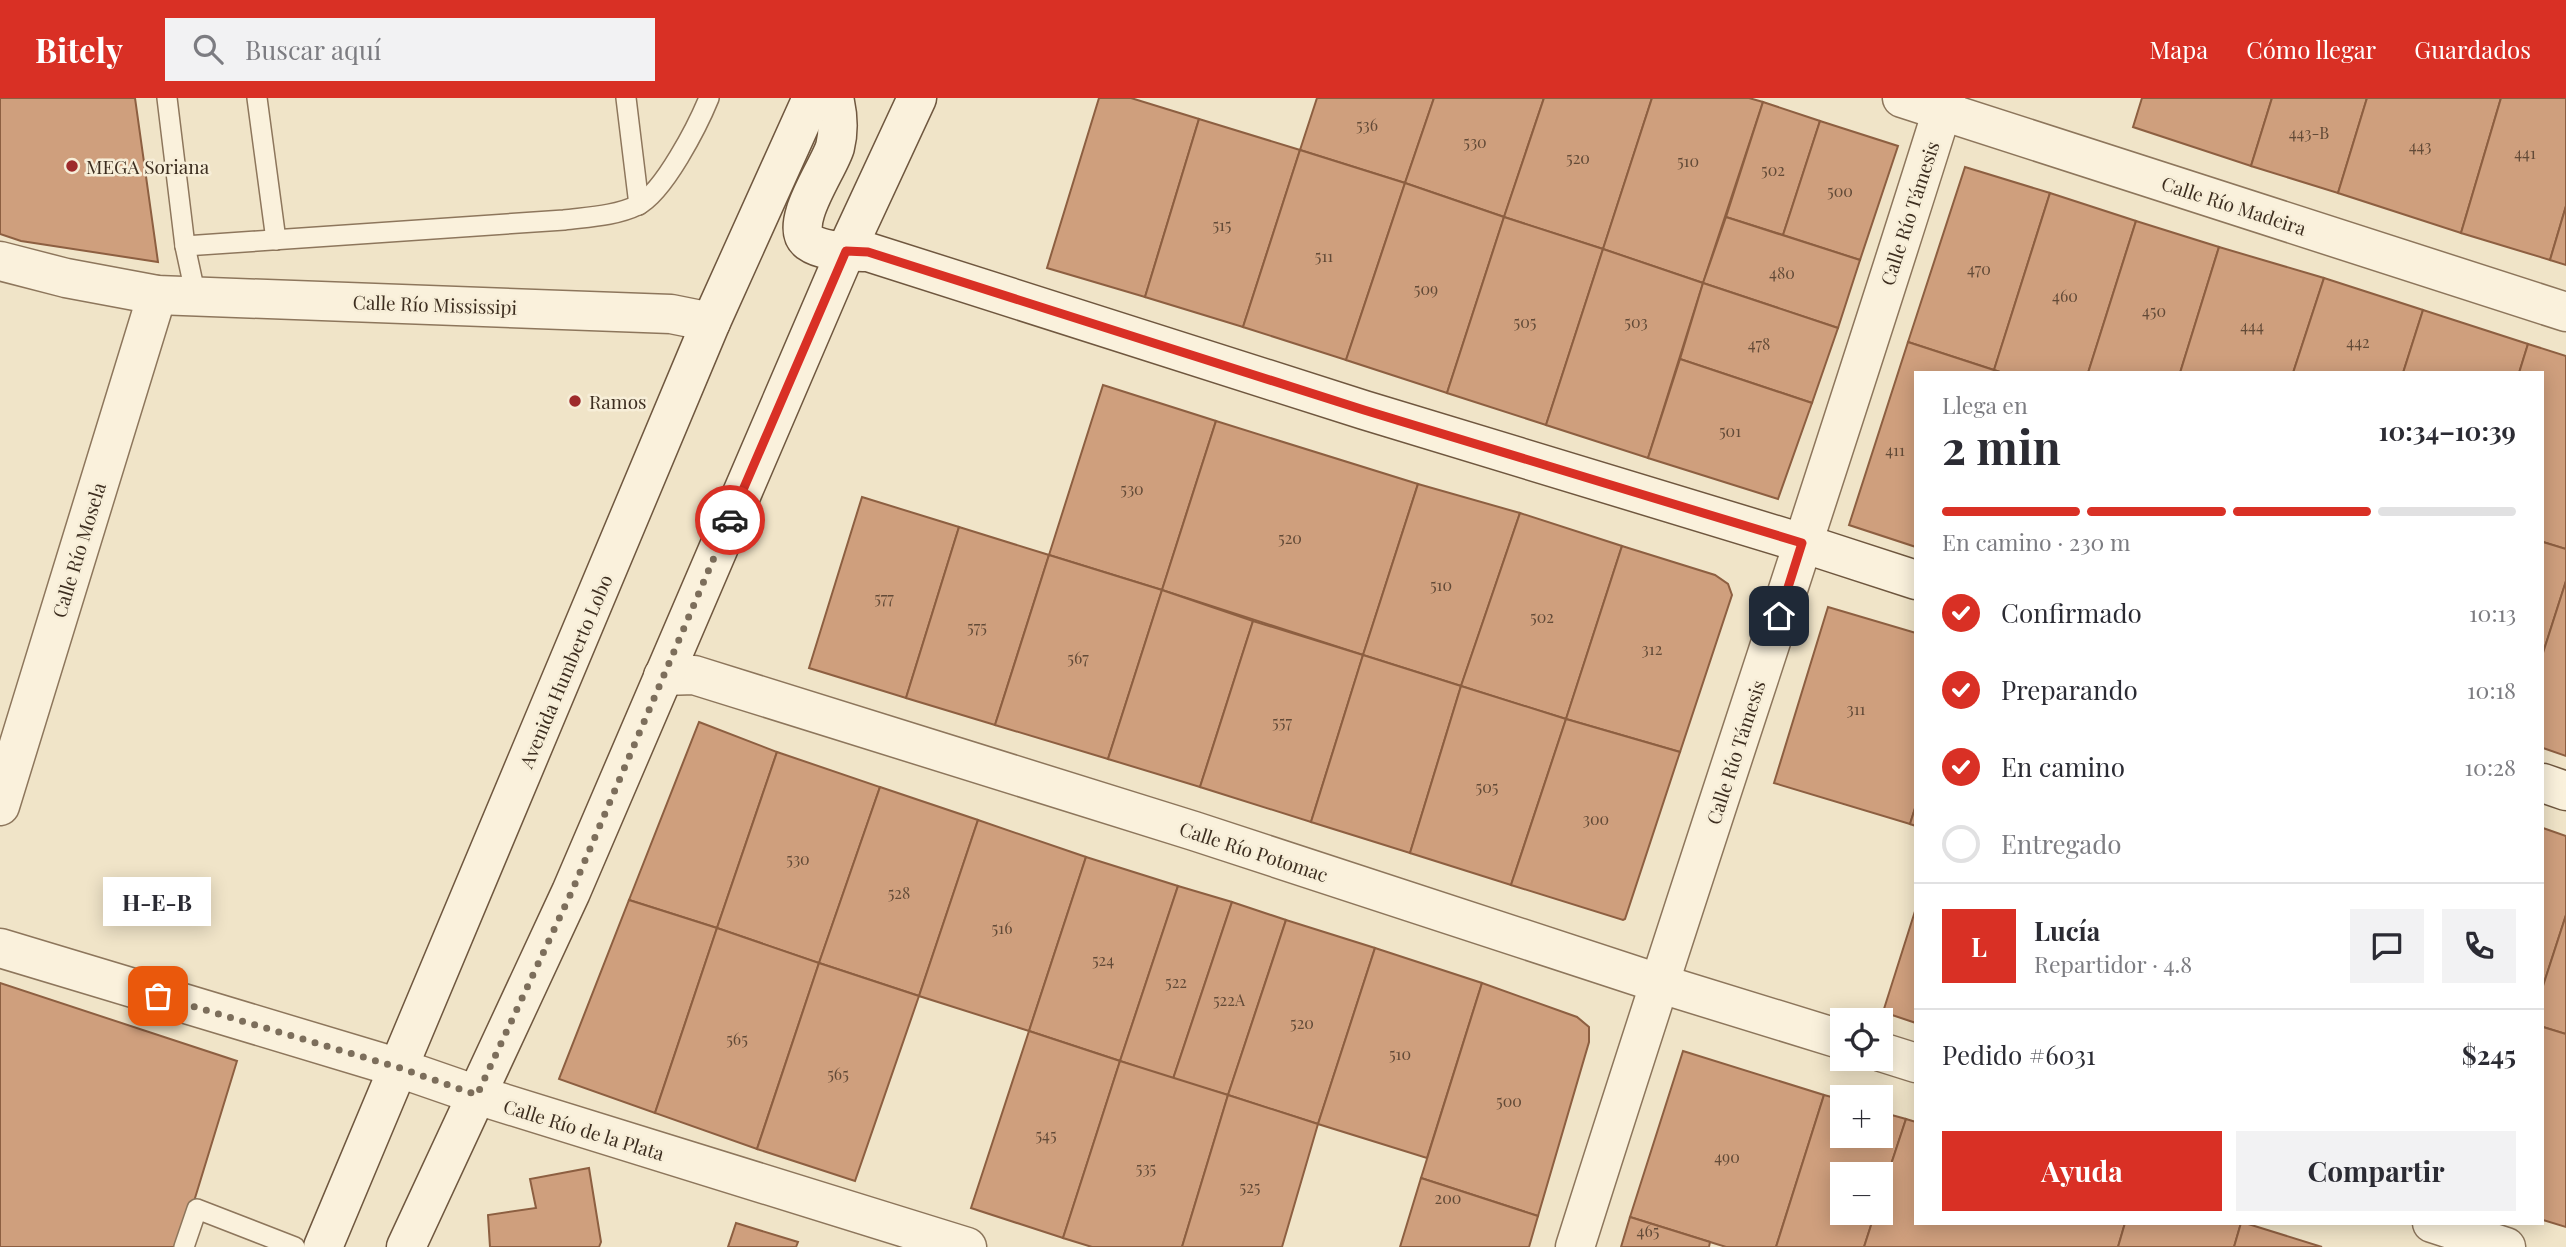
<!DOCTYPE html>
<html lang="es">
<head>
<meta charset="utf-8">
<style>
	:root { --surface:#fff; --page:#f2f2f3; --text:#2b2b33; --muted:#7c7c81; --line:#e1e1e2; --accent:#d93025 }
	body { margin:0; font-family:"Playfair Display",serif; background:var(--page); color:var(--text); height:100vh; display:flex; flex-direction:column; font-size:26px; white-space:nowrap }
	* { box-sizing:border-box; margin:0 }
	p { font-size:23px; color:var(--muted) }
	.icon { flex:none; width:38px; height:38px; fill:none; stroke:currentColor; stroke-width:2; stroke-linecap:round; stroke-linejoin:round }
	.map { position:relative; flex:1; overflow:hidden }
	.sheet { position:absolute; left:1914px; top:273px; width:630px; height:854px; display:flex; flex-direction:column; background:var(--surface); border-radius:0px; box-shadow:0 4px 18px #0003 }
	.sheet>* { flex:none }
	.fabs { position:absolute; left:1830px; top:910px; display:grid; gap:14px }
	.fabs a { display:grid; place-items:center; width:63px; height:63px; border-radius:0px; background:var(--surface); box-shadow:0 4px 18px #0003; font-size:35px }
	.pin { position:absolute; display:grid; place-items:center; width:60px; height:60px; color:#fff; margin:-30px; border-radius:14px; box-shadow:0 4px 10px #0006 }
	.courier { position:absolute; display:grid; place-items:center; width:70px; height:70px; margin:-35px; border:5px solid #d93025; border-radius:50%; background:#fff; color:#222; box-shadow:0 2px 9px #0007 }
	.bubble { position:absolute; height:49px; border-radius:0px; background:var(--surface); box-shadow:0 4px 18px #0003; font-size:23px; font-weight:700; line-height:49px; text-align:center }
	.overview em { font-style:normal; font-weight:700 }
	.overview div { display:flex; flex-direction:column-reverse }
	.overview { display:flex; align-items:center; justify-content:space-between; height:119px; padding:0 28px }
	h1 { font-size:46px; font-weight:700; line-height:52px }
	.bar { display:grid; grid-template-columns:repeat(4,1fr); gap:10px 7px; align-content:center; height:84px; padding:0 28px }
	.bar i { height:9px; border-radius:5px; background:var(--line) }
	.bar .active { background:var(--accent) }
	.bar p { grid-column:span 4 }
	.line { display:flex; align-items:center; gap:18px; padding:0 28px; border-top:2px solid var(--line) }
	.line div { flex:1 }
	.round { display:grid; place-items:center; flex:none; width:74px; height:74px; border-radius:0px; background:var(--page) }
	ol { padding:0 28px; list-style:none }
	li { display:flex; align-items:center; gap:21px; height:77px }
	li p { margin-inline-start:auto }
	li .icon { padding:7px; border-radius:50%; background:var(--accent); color:#fff; stroke-width:4 }
	li:last-child { color:var(--muted) }
	li i { width:38px; height:38px; border:4px solid var(--line); border-radius:50% }
	.button { display:flex; gap:14px; margin-top:auto; padding:14px 28px }
	.button a { flex:1; height:80px; border-radius:0px; background:var(--accent); color:#fff; font-size:28px; font-weight:700; line-height:80px; text-align:center }
	.button a+a { background:var(--page); color:var(--text) }
	header { display:flex; align-items:center; gap:42px; box-sizing:border-box; height:98px; padding:0 35px; background:var(--accent); color:#fff }
	header strong { font-size:33px }
	nav { display:flex; gap:38px; margin-inline-start:auto; font-size:24px }
	.search { width:490px; height:63px; background:var(--page); display:flex; align-items:center; gap:18px; box-sizing:border-box; padding:0 24px; border-radius:0px; color:var(--muted); font-size:26px }
	.map>svg:first-child { display:block }
	.building { fill:#cf9f7d; stroke:#8d5f41; stroke-width:2 }
	.lines { fill:none; stroke-linecap:round; stroke-linejoin:round }
	.lane-casing { stroke:#8d765c; stroke-width:22 }
	.street-casing { stroke:#8d765c; stroke-width:41 }
	.secondary-casing { stroke:#6f573f; stroke-width:41 }
	.lane { stroke:#faf1dc; stroke-width:19 }
	.street { stroke:#faf1dc; stroke-width:38 }
	.secondary { stroke:#faf1dc; stroke-width:38 }
	.done { stroke:#7c6e5b; stroke-width:7; stroke-dasharray:0 12.6 }
	.route { stroke:#d93025; stroke-width:9 }
	.poi-dot { fill:#9e2a2b; stroke:#f7eed8; stroke-width:2.5 }
	.labels { text-anchor:middle; dominant-baseline:central; stroke-width:5; stroke-linejoin:round; paint-order:stroke }
	.number-label { font-size:16px; fill:#624a37 }
	.poi-label { font-size:19px; fill:#3d2e20; stroke:#f7eed8; text-anchor:start }
	.street-label { font-size:19px; fill:#3d2e20; stroke:#f7eed8 }
</style>
</head>
<body>
<header>
<strong>Bitely</strong>
<div class="search"><svg class="icon" aria-label="search" viewBox="0 0 24 24"><circle cx="10" cy="10" r="6"/><path d="M15 15l6 6"/></svg>Buscar aquí</div>
<nav><a>Mapa</a><a>Cómo llegar</a><a>Guardados</a></nav>
</header>
<div class="map">
<svg width="2566" height="1149" viewBox="0 0 2566 1149">
	<rect width="100%" height="100%" fill="#f0e4c8"/>
	<g class="building">
		<polygon points="0,0 135,0 158,164 21,143 0,136"/>
		<polygon points="1099,0 1131,0 1199,21 1145,199 1047,170"/>
		<polygon points="1317,0 1434,0 1405,85 1300,52"/>
		<polygon points="1434,0 1544,0 1504,119 1405,85"/>
		<polygon points="1544,0 1652,0 1603,151 1504,119"/>
		<polygon points="1652,0 1749,0 1763,4 1703,185 1603,151"/>
		<polygon points="2142,0 2272,0 2251,68 2133,29"/>
		<polygon points="2272,0 2367,0 2338,95 2251,68"/>
		<polygon points="2367,0 2501,0 2461,135 2338,95"/>
		<polygon points="2501,0 2566,0 2566,108 2550,162 2461,135"/>
		<polygon points="1763,4 1820,23 1783,137 1726,119"/>
		<polygon points="1199,21 1300,52 1243,229 1145,199"/>
		<polygon points="1820,23 1898,48 1860,162 1783,137"/>
		<polygon points="1300,52 1405,85 1346,262 1243,229"/>
		<polygon points="1965,69 2050,95 1994,272 1908,244"/>
		<polygon points="1405,85 1504,119 1447,295 1346,262"/>
		<polygon points="2050,95 2136,123 2088,275 2003,275 1994,272"/>
		<polygon points="2566,108 2566,167 2550,162"/>
		<polygon points="1504,119 1603,151 1546,327 1447,295"/>
		<polygon points="1726,119 1860,162 1838,230 1703,185"/>
		<polygon points="2136,123 2219,149 2180,275 2088,275"/>
		<polygon points="2219,149 2324,180 2293,275 2180,275"/>
		<polygon points="1603,151 1703,185 1648,360 1546,327"/>
		<polygon points="2324,180 2423,212 2403,275 2293,275"/>
		<polygon points="1703,185 1838,230 1812,305 1680,261"/>
		<polygon points="2423,212 2528,246 2519,275 2403,275"/>
		<polygon points="1908,244 2003,275 1916,275 1916,449 1849,427"/>
		<polygon points="2528,246 2566,258 2566,451 2543,444 2543,275 2519,275"/>
		<polygon points="1680,261 1812,305 1778,401 1648,360"/>
		<polygon points="1103,287 1216,323 1162,492 1049,457"/>
		<polygon points="1216,323 1418,386 1363,557 1162,492"/>
		<polygon points="1418,386 1520,415 1461,588 1363,557"/>
		<polygon points="862,399 959,429 906,600 809,570"/>
		<polygon points="1520,415 1622,448 1566,621 1461,588"/>
		<polygon points="959,429 1049,457 995,627 906,600"/>
		<polygon points="2543,444 2566,451 2566,483 2543,555"/>
		<polygon points="1622,448 1715,477 1728,486 1732,497 1680,654 1566,621"/>
		<polygon points="1049,457 1162,492 1108,661 995,627"/>
		<polygon points="2566,483 2566,658 2543,650 2543,555"/>
		<polygon points="1162,492 1253,523 1200,689 1108,661"/>
		<polygon points="1828,509 1916,535 1916,707 1910,726 1774,685"/>
		<polygon points="1253,523 1363,557 1311,724 1200,689"/>
		<polygon points="1363,557 1461,588 1410,755 1311,724"/>
		<polygon points="1461,588 1566,621 1511,787 1410,755"/>
		<polygon points="1566,621 1680,654 1625,821 1623,822 1511,787"/>
		<polygon points="699,624 777,654 717,830 629,802"/>
		<polygon points="777,654 880,689 819,865 717,830"/>
		<polygon points="880,689 978,722 919,898 819,865"/>
		<polygon points="1916,707 1916,728 1910,726"/>
		<polygon points="978,722 1086,759 1029,933 919,898"/>
		<polygon points="2543,730 2566,738 2566,817 2543,888"/>
		<polygon points="1086,759 1178,788 1120,963 1029,933"/>
		<polygon points="1178,788 1232,804 1173,981 1120,963"/>
		<polygon points="629,802 717,830 655,1015 559,981"/>
		<polygon points="1232,804 1286,822 1228,997 1173,981"/>
		<polygon points="1916,810 1916,925 1883,914"/>
		<polygon points="2566,817 2566,936 2543,929 2543,888"/>
		<polygon points="1286,822 1375,850 1318,1026 1228,997"/>
		<polygon points="717,830 819,865 757,1051 655,1015"/>
		<polygon points="1375,850 1482,885 1427,1060 1318,1026"/>
		<polygon points="819,865 919,898 855,1083 757,1051"/>
		<polygon points="0,885 237,963 180,1149 0,1149"/>
		<polygon points="1482,885 1577,919 1589,929 1589,944 1538,1118 1421,1080"/>
		<polygon points="2543,929 2566,936 2566,1129 2543,1122"/>
		<polygon points="1029,933 1120,963 1063,1140 971,1110"/>
		<polygon points="1683,953 1824,997 1776,1149 1726,1149 1630,1119"/>
		<polygon points="1120,963 1228,997 1182,1149 1092,1149 1063,1140"/>
		<polygon points="1228,997 1318,1026 1282,1149 1182,1149"/>
		<polygon points="1824,997 1843,1002 1843,1038 1881,1038 1881,1014 1906,1021 1881,1097 1881,1076 1843,1076 1843,1115 1875,1115 1864,1149 1776,1149"/>
		<polygon points="1906,1021 1916,1024 1916,1125 2125,1125 2118,1149 1864,1149 1875,1115 1881,1115 1881,1097"/>
		<polygon points="589,1070 601,1144 599,1149 490,1149 488,1117 536,1110 530,1081"/>
		<polygon points="1421,1080 1538,1118 1529,1149 1400,1149"/>
		<polygon points="1630,1119 1710,1144 1709,1149 1621,1149"/>
		<polygon points="736,1125 798,1144 796,1149 728,1149"/>
		<polygon points="2125,1125 2241,1125 2234,1149 2118,1149"/>
		<polygon points="2241,1125 2245,1125 2322,1149 2234,1149"/>
	</g>
	<g class="lines">
		<defs>
			<g id="lane">
				<polyline points="167,0 185,148 196,199"/>
				<polyline points="257,0 276,142"/>
				<polyline points="626,0 639,107"/>
				<path d="M185 148 564 122C587 119 616 118 638 107 664 94 698 27 709 0"/>
				<polyline points="184,1149 197,1111 295,1149"/>
			</g>
			<g id="street">
				<polyline points="1902,0 2566,214"/>
				<polyline points="0,163 66,180 157,197 671,216 711,224"/>
				<polyline points="663,578 694,577 1194,733 1658,885 1843,942"/>
				<polyline points="0,708 157,197"/>
				<polyline points="0,850 399,970 477,997 967,1149"/>
				<polyline points="1881,954 1916,965"/>
				<polyline points="2432,1125 2506,1149"/>
				<path d="M1575 1149C1696 765 1826 384 1946 0"/>
			</g>
			<g id="secondary">
				<path d="M834 0C838 16 839 33 835 49 829 70 787 127 809 144 824 155 850 153 868 154L1364 312 1802 445 1916 482"/>
				<polyline points="2543,685 2566,693"/>
				<polyline points="323,1149 711,224 812,0"/>
				<polyline points="406,1149 571,794 846,153 917,0"/>
			</g>
		</defs>
		<use href="#lane" class="lane-casing"/>
		<use href="#street" class="street-casing"/>
		<use href="#secondary" class="secondary-casing"/>
		<use href="#lane" class="lane"/>
		<use href="#street" class="street"/>
		<use href="#secondary" class="secondary"/>
	</g>
	<g class="lines">
		<polyline class="done" points="158,898 400,970 477,997 572,793 730,422"/>
		<polyline class="route" points="730,422 846,153 868,154 1364,312 1802,445 1779,518"/>
	</g>
	<g class="poi-dot">
		<circle cx="72" cy="68" r="7"/>
		<circle cx="575" cy="303" r="7"/>
	</g>
	<g class="labels">
		<g class="number-label">
			<text x="1367" y="26">536</text>
			<text x="2309" y="34">443-B</text>
			<text x="1475" y="43">530</text>
			<text x="2420" y="47">443</text>
			<text x="2525" y="54">441</text>
			<text x="1578" y="59">520</text>
			<text x="1688" y="62">510</text>
			<text x="1773" y="71">502</text>
			<text x="1840" y="92">500</text>
			<text x="1222" y="126">515</text>
			<text x="1324" y="157">511</text>
			<text x="1979" y="170">470</text>
			<text x="1782" y="174">480</text>
			<text x="1426" y="190">509</text>
			<text x="2065" y="197">460</text>
			<text x="2154" y="212">450</text>
			<text x="1525" y="223">505</text>
			<text x="1636" y="223">503</text>
			<text x="2252" y="227">444</text>
			<text x="2358" y="243">442</text>
			<text x="1759" y="245">478</text>
			<text x="1730" y="332">501</text>
			<text x="1895" y="351">411</text>
			<text x="1132" y="390">530</text>
			<text x="1290" y="439">520</text>
			<text x="1441" y="486">510</text>
			<text x="884" y="499">577</text>
			<text x="1542" y="518">502</text>
			<text x="977" y="528">575</text>
			<text x="1652" y="550">312</text>
			<text x="1078" y="559">567</text>
			<text x="1856" y="610">311</text>
			<text x="1282" y="623">557</text>
			<text x="1487" y="688">505</text>
			<text x="1596" y="720">300</text>
			<text x="798" y="760">530</text>
			<text x="899" y="794">528</text>
			<text x="1002" y="829">516</text>
			<text x="1103" y="861">524</text>
			<text x="1176" y="883">522</text>
			<text x="1229" y="901">522A</text>
			<text x="1302" y="924">520</text>
			<text x="737" y="940">565</text>
			<text x="1400" y="955">510</text>
			<text x="838" y="975">565</text>
			<text x="1509" y="1002">500</text>
			<text x="1046" y="1036">545</text>
			<text x="1727" y="1058">490</text>
			<text x="1146" y="1069">535</text>
			<text x="1250" y="1088">525</text>
			<text x="1448" y="1099">200</text>
			<text x="1648" y="1132">465</text>
		</g>
		<g class="poi-label">
			<text x="86" y="68">MEGA Soriana</text>
			<text x="589" y="303">Ramos</text>
		</g>
		<g class="street-label">
			<text transform="translate(2234 107) rotate(18)">Calle Río Madeira</text>
			<text transform="translate(1909 115) rotate(-72)">Calle Río Támesis</text>
			<text transform="translate(435 206) rotate(2)">Calle Río Mississipi</text>
			<text transform="translate(78 452) rotate(-73)">Calle Río Mosela</text>
			<text transform="translate(565 573) rotate(-67)">Avenida Humberto Lobo</text>
			<text transform="translate(1735 654) rotate(-72)">Calle Río Támesis</text>
			<text transform="translate(1254 753) rotate(18)">Calle Río Potomac</text>
			<text transform="translate(584 1031) rotate(17)">Calle Río de la Plata</text>
		</g>
	</g>
</svg>
<div class="fabs">
<a><svg class="icon" aria-label="locate" viewBox="0 0 24 24"><circle cx="12" cy="12" r="6"/><path d="M12 2v4M12 18v4M2 12h4M18 12h4"/></svg></a>
<a>+</a>
<a>−</a>
</div>
<div class="pin" style="left:158px;top:898px;background:#ea580c"><svg class="icon" aria-label="bag" viewBox="0 0 24 24"><path d="M5 8h14l-1 12H6zM9 8a3 3 0 0 1 6 0"/></svg></div>
<div class="pin" style="left:1779px;top:518px;background:#1f2937"><svg class="icon" aria-label="home" viewBox="0 0 24 24"><path d="M3 11l9-7 9 7M6 9v11h12V9"/></svg></div>
<div class="courier" style="left:730px;top:422px"><svg class="icon" aria-label="car" viewBox="0 0 24 24"><path d="M5 17H2v-5l4-1 3-4h7l3 4 3 1v5h-3M9 17h6M6 11h13"/><circle cx="7" cy="17" r="2"/><circle cx="17" cy="17" r="2"/></svg></div>
<div class="bubble" style="left:103px;top:779px;width:108px">H-E-B</div>
<section class="sheet">
<div class="overview"><div><h1>2 min</h1><p>Llega en</p></div><em>10:34–10:39</em></div>
<div class="bar"><i class="active"></i><i class="active"></i><i class="active"></i><i></i><p>En camino · 230 m</p></div>
<ol>
<li><svg class="icon" aria-label="check" viewBox="0 0 24 24"><path d="M5 12l5 5 9-10"/></svg>Confirmado<p>10:13</p></li>
<li><svg class="icon" aria-label="check" viewBox="0 0 24 24"><path d="M5 12l5 5 9-10"/></svg>Preparando<p>10:18</p></li>
<li><svg class="icon" aria-label="check" viewBox="0 0 24 24"><path d="M5 12l5 5 9-10"/></svg>En camino<p>10:28</p></li>
<li><i></i>Entregado</li>
</ol>
<div class="line" style="height:126px"><b class="round" style="background:var(--accent);color:#fff">L</b><div><b>Lucía</b><p>Repartidor · 4.8</p></div><a class="round"><svg class="icon" aria-label="chat" viewBox="0 0 24 24"><path d="M4 5h16v11H9l-5 4z"/></svg></a><a class="round"><svg class="icon" aria-label="phone" viewBox="0 0 24 24"><path d="M5 4h4l2 5-3 2q2 4 5 5l2-3 5 2v4C11 20 4 13 5 4z"/></svg></a></div>
<div class="line" style="height:91px"><div>Pedido #6031</div><b>$245</b></div>
<div class="button"><a>Ayuda</a><a>Compartir</a></div>
</section>
</div>
</body>
</html>
